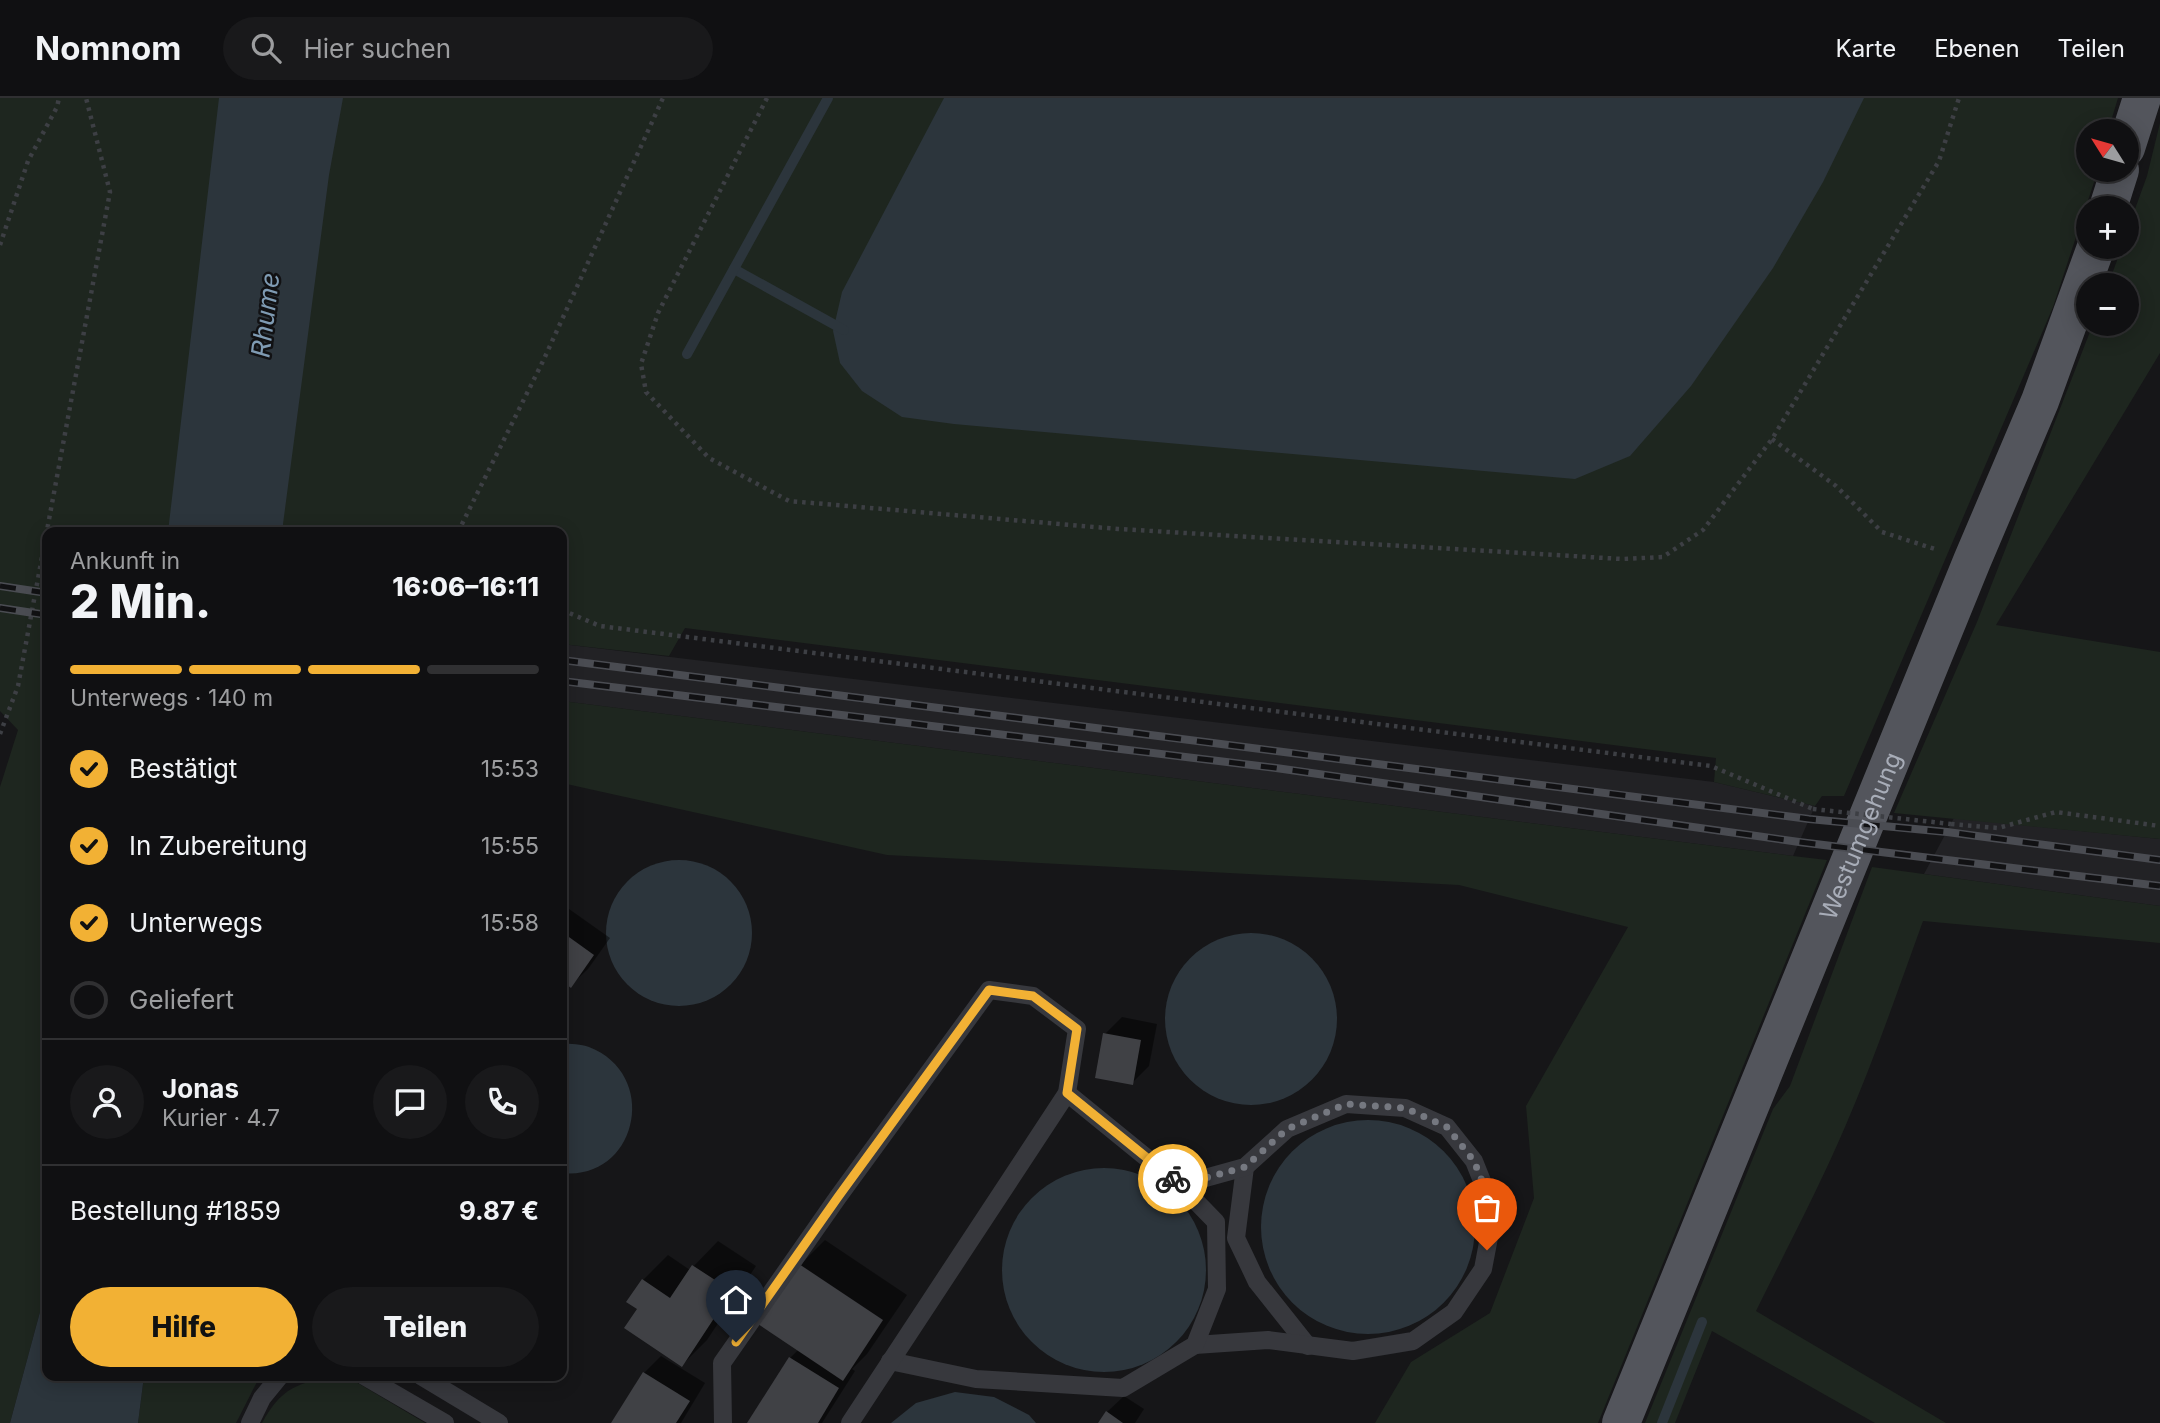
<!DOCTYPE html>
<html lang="de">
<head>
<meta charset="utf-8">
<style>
	:root { --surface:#101012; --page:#19191b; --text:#f1f3f6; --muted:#9c9d9f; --line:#303032; --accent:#f2b134 }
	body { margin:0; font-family:Inter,sans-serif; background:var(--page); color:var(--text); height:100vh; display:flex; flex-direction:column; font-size:26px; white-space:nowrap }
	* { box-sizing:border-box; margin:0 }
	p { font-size:23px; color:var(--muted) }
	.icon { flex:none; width:38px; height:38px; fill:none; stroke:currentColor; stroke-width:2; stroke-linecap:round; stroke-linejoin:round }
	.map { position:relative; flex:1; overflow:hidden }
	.sheet { position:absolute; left:42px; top:429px; width:525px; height:854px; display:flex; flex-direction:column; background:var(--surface); border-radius:14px; box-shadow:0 4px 18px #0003,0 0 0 2px var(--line) }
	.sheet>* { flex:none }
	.needle { width:46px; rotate:307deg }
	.tools { position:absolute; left:2076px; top:21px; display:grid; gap:14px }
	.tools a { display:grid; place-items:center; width:63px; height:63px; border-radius:50%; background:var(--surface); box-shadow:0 4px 18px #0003,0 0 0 2px var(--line); font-size:35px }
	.pin { position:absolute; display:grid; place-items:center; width:60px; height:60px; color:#fff; margin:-72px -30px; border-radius:50% 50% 50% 0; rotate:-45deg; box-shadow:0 0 7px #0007 }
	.pin .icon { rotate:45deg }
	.courier { position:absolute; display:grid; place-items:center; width:70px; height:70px; margin:-35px; border:5px solid #f2b134; border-radius:50%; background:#fff; color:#222; box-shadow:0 2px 9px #0007 }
	.summary em { font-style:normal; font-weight:800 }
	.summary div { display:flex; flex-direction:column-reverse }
	.summary { display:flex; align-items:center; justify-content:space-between; height:119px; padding:0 28px }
	h1 { font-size:46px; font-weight:800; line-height:52px }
	.bar { display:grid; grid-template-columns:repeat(4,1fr); gap:10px 7px; align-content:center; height:84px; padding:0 28px }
	.bar i { height:9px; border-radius:5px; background:var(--line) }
	.bar .current { background:var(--accent) }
	.bar p { grid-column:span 4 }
	.line { display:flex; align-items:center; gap:18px; padding:0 28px; border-top:2px solid var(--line) }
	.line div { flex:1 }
	.round { display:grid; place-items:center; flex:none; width:74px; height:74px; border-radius:37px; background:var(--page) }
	ol { padding:0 28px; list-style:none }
	li { display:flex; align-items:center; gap:21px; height:77px }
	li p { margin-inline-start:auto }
	li .icon { padding:7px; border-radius:50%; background:var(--accent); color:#111; stroke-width:4 }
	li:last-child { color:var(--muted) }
	li i { width:38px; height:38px; border:4px solid var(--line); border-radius:50% }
	.cta { display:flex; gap:14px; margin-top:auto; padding:14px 28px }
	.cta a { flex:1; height:80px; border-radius:42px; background:var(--accent); color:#111; font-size:28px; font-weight:800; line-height:80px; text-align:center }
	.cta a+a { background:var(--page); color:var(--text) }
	header { display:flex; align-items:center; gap:42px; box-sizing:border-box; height:98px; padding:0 35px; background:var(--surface); border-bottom:2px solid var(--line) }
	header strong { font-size:33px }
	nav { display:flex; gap:38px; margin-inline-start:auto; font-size:24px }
	.search { width:490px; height:63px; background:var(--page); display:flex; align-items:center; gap:18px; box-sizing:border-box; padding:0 24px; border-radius:38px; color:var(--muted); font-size:26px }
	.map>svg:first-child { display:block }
	.built { fill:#222225 }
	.green { fill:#1e261f }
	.water { fill:#2c353c }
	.shadow { fill:#0007 }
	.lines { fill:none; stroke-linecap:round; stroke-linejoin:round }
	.stream { stroke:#2c353c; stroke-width:10 }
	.building { fill:#404145 }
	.path { stroke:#3d3f44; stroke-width:4.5; stroke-dasharray:3.5 5; stroke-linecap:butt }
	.lane { stroke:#37383d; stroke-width:18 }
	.primary { stroke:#53555c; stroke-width:38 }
	.rail-casing { stroke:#4a4c52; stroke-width:8 }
	.rail { stroke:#111113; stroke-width:5; stroke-dasharray:16; stroke-linecap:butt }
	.path-bridge { stroke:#3d3f44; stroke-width:4.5; stroke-dasharray:3.5 5; stroke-linecap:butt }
	.done { stroke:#757880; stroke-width:7; stroke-dasharray:0 12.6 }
	.route { stroke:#f2b134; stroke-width:9 }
	.labels { text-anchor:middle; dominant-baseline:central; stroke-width:5; stroke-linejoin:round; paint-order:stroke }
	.street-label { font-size:24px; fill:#a8adb8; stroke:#111113 }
	.water-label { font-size:26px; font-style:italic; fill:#7f9bb3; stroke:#111113 }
</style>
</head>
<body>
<header>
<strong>Nomnom</strong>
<div class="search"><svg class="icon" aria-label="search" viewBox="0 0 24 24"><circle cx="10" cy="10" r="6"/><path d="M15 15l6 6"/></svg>Hier suchen</div>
<nav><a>Karte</a><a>Ebenen</a><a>Teilen</a></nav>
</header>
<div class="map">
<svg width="2160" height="1325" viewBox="0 0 2160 1325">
	<rect width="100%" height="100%" fill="#161618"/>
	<g class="built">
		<polygon points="562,546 1714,684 1815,708 1793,758 562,603"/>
		<polygon points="1954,720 2160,741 2160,808 1924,776"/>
	</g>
	<g class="green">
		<polygon points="0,0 2118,0 2108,33 2088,33 2088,72 2098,72 2053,209 1844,698 1822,698 1815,708 1714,684 1716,660 685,530 669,558 562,546 562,434 47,434 47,1188 10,1325 0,1325 0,689 18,632 0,613"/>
		<polygon points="2160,25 2160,255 1996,527 2160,554 2160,741 1894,715 1977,524 2093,226 2126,226 2126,187 2108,187 2122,149 2126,149 2126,136 2147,78"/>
		<polygon points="562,603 1793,758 1827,762 1598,1325 1375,1325 1411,1264 1490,1215 1534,1100 1526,1008 1628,829 1459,787 887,757 562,685"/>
		<path d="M1872 769 2160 808V845L1923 823C1898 892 1874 962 1845 1029 1818 1092 1786 1152 1756 1213L1946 1325H1875L1712 1233 1675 1325H1645L1773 1011 1790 988Z"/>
		<polygon points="144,1278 260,1278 236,1325 138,1325"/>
		<path d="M336 1279 351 1281 425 1325H262C281 1290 298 1284 336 1279Z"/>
	</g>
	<g class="water">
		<polygon points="219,0 343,0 329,77 283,426 284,434 168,434"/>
		<polygon points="944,0 1864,0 1823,84 1773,170 1691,288 1630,358 1575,381 954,326 902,319 862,293 840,265 833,233 842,194"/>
		<circle cx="679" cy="835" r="73"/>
		<circle cx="1251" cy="921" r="86"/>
		<path d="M562 945C571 946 581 946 589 949 661 977 637 1083 562 1075Z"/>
		<circle cx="1368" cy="1129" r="107"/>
		<circle cx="1104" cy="1172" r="102"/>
		<polygon points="47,1188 47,1278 144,1278 138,1325 10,1325"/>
		<polygon points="955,1294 994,1299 1029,1317 1036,1325 891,1325 916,1305"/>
	</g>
	<g class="shadow">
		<polygon points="562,806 610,840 588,871 571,887 562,881"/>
		<polygon points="1122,919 1157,926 1149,968 1132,985 1105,936"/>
		<polygon points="825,1142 907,1197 867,1256 852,1271 855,1273 822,1325 749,1325 790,1260 799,1251 800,1167"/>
		<polygon points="718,1143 756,1168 707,1242 682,1267 639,1210 643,1182 668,1157 690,1172"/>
		<polygon points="661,1258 705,1285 681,1325 614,1325 644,1275"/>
		<polygon points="1124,1298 1144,1311 1135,1325 1100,1325 1107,1314"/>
	</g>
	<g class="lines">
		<g class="stream">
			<polyline points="734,171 844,232"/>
			<polyline points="687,256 828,0"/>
			<polyline points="1662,1325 1702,1224"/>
		</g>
	</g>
	<g class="building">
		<polygon points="562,834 594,857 571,890 562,883"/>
		<polygon points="1103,935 1141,942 1133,987 1095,980"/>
		<polygon points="799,1166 883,1222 843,1283 758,1226"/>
		<polygon points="692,1167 732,1193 682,1269 624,1230 637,1211 626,1204 642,1181 670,1200"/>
		<polygon points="789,1259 839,1290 818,1325 747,1325"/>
		<polygon points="643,1274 690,1303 676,1325 611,1325"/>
		<polygon points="1106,1313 1123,1325 1098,1325"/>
	</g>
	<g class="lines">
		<g class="path">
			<polyline points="767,0 658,215 641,266 646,294 709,360 789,403 1118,431 1622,461 1663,459 1703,432 1772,341 1939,63 1959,0"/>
			<polyline points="0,147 28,63 57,9 59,0"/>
			<polyline points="1772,341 1836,388 1882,434 1938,452"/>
			<polyline points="458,434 544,261 663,0"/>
			<polyline points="562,512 600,528 1711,668 1813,711"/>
			<polyline points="0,636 18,588 110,94 86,0"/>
			<polyline points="1951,726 1998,730 2056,714 2160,728"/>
		</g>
		<g class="lane">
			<polyline points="1245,1069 1236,1140 1257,1184 1308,1248"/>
			<polyline points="1180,1087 1245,1069 1287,1031 1346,1006 1405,1010 1447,1029 1474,1063 1494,1113 1483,1171 1454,1214 1413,1243 1353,1253 1268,1242 1195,1247"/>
			<polyline points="890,1263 976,1281 1123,1290 1195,1247 1217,1191 1216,1124 1180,1087 1067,995"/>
			<polyline points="364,1278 445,1325"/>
			<polyline points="421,1278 499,1325"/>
			<polyline points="250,1325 262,1300 280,1278"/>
			<polyline points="723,1325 722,1265 838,1099 989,892 1033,898 1077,931 1067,995 850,1325"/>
		</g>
		<g class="primary">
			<polyline points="2126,50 2142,0"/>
			<polyline points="2108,110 2120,72"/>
			<path id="s1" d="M1621 1325 1972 463 2040 303 2096 149"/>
		</g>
		<defs>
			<g id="rail">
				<polyline points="0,488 47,495"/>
				<polyline points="0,510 47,517"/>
				<polyline points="562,562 1809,721 1947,734 2160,762"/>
				<polyline points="562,583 1276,670 1799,744 2160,788"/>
			</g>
		</defs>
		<use href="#rail" class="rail-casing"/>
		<use href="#rail" class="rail"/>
		<polyline class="path-bridge" points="1813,711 1951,726"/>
	</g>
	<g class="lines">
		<polyline class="done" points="1173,1081 1180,1087 1245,1069 1287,1031 1346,1006 1405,1010 1447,1029 1474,1063 1494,1113 1487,1152"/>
		<polyline class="route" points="736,1244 838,1099 989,892 1033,898 1077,931 1067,995 1173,1081"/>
	</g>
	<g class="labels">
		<g class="street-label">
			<text stroke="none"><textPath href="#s1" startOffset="634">Westumgehung</textPath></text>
		</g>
		<g class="water-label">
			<text transform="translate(265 217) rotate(-83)">Rhume</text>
		</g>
	</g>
</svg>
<div class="tools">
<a><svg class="needle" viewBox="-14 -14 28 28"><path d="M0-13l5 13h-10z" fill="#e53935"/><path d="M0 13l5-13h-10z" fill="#9c9d9f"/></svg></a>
<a>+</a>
<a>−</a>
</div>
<div class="pin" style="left:1487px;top:1152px;background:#ea580c"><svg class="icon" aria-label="bag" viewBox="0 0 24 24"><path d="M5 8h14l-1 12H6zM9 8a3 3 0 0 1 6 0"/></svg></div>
<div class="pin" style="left:736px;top:1244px;background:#1f2937"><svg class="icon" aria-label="home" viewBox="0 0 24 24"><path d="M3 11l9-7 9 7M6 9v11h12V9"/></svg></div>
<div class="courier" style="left:1173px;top:1081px"><svg class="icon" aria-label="bike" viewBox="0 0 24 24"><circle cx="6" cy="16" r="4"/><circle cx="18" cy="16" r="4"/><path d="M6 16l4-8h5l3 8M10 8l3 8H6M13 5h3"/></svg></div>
<section class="sheet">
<div class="summary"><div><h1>2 Min.</h1><p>Ankunft in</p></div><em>16:06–16:11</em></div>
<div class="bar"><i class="current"></i><i class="current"></i><i class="current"></i><i></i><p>Unterwegs · 140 m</p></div>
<ol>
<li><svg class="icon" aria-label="check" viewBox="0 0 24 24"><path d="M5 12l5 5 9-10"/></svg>Bestätigt<p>15:53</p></li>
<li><svg class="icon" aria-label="check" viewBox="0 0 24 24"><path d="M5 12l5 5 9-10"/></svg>In Zubereitung<p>15:55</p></li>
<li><svg class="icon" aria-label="check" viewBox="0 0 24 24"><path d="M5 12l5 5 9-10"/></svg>Unterwegs<p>15:58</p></li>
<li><i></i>Geliefert</li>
</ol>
<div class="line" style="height:126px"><a class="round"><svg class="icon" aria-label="person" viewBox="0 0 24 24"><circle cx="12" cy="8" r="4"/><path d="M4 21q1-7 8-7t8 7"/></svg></a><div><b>Jonas</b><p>Kurier · 4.7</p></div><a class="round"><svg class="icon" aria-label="chat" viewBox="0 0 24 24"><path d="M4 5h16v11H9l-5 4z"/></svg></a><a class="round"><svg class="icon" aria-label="phone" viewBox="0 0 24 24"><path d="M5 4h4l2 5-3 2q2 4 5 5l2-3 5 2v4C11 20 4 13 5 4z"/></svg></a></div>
<div class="line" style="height:91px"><div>Bestellung #1859</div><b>9.87 €</b></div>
<div class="cta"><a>Hilfe</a><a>Teilen</a></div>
</section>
</div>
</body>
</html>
